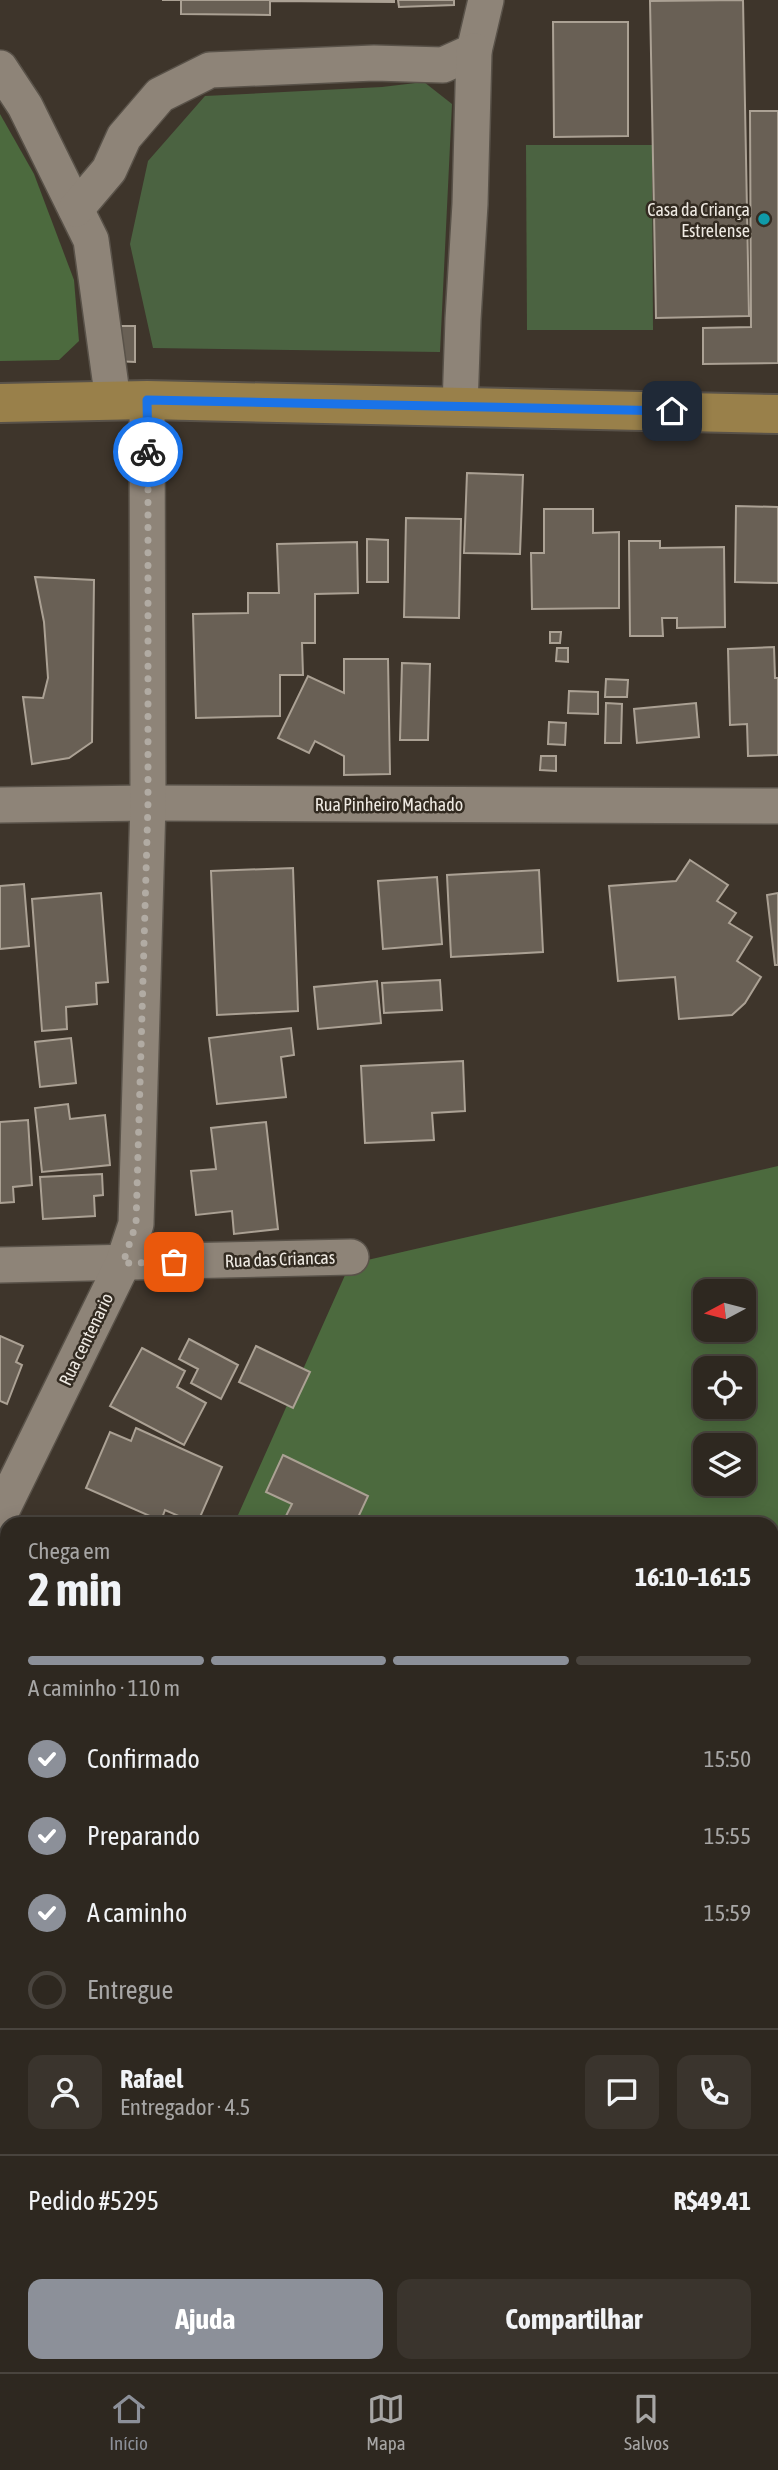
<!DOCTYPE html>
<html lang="pt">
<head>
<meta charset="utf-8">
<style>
	:root { --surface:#2e2820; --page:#3a342d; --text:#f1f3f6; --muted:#a7a6a5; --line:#49443e; --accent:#8c9099 }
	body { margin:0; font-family:"Asap Condensed",sans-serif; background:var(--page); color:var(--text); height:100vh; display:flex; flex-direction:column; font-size:26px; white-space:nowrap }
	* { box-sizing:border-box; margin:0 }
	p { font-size:23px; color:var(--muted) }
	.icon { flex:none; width:38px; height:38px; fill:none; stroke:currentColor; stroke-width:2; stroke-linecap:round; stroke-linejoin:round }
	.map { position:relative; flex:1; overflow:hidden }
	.drawer { position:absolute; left:0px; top:1517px; width:779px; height:856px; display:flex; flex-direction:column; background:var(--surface); border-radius:21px 21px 0 0; box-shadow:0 4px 18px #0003,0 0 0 2px var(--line) }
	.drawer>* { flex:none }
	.needle { width:46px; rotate:263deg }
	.buttons { position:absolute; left:693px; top:1279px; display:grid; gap:14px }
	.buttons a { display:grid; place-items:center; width:63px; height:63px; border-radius:14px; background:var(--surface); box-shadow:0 4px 18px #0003,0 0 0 2px var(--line); font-size:35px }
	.pin { position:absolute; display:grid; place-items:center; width:60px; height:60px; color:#fff; margin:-30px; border-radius:14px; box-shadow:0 4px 10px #0006 }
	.courier { position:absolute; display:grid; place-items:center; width:70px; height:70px; margin:-35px; border:5px solid #1a73e8; border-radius:50%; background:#fff; color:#222; box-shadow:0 2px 9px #0007 }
	.summary em { font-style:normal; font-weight:700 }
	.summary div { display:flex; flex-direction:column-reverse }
	.summary { display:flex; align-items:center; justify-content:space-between; height:119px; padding:0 28px }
	h1 { font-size:46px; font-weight:700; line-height:52px }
	.bar { display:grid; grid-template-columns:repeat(4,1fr); gap:10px 7px; align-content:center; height:84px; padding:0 28px }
	.bar i { height:9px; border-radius:5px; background:var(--line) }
	.bar .selected { background:var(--accent) }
	.bar p { grid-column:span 4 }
	.line { display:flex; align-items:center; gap:18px; padding:0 28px; border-top:2px solid var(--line) }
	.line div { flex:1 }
	.round { display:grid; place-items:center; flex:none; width:74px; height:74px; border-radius:14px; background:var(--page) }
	ol { padding:0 28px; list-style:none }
	li { display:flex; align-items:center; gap:21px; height:77px }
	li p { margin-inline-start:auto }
	li .icon { padding:7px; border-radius:50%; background:var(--accent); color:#fff; stroke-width:4 }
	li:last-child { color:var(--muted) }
	li i { width:38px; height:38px; border:4px solid var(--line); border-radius:50% }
	.button { display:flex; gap:14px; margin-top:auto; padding:14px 28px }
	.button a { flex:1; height:80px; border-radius:14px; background:var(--accent); color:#fff; font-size:28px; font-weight:700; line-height:80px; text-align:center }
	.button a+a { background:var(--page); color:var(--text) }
	.tabs { display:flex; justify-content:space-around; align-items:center; height:98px; border-top:2px solid var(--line); background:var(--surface); font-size:19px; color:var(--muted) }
	.tabs a { display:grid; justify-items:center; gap:4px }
	.tabs .selected { color:var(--accent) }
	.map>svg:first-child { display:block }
	.green { fill:#4b6341 }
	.forest { fill:#4c6a3e; fill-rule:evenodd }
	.building { fill:#696055; stroke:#aba194; stroke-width:2 }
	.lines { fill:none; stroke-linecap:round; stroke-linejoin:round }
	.minor-casing { stroke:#595249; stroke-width:38 }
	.major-casing { stroke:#595249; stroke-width:42 }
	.minor { stroke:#8e8478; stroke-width:35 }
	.major { stroke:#99804a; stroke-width:38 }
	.done { stroke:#b1aba3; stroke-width:7; stroke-dasharray:0 12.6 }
	.route { stroke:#1a73e8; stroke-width:9 }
	.culture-dot { fill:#0f9aa8; stroke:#332b21; stroke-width:2.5 }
	.labels { text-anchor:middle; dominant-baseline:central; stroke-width:5; stroke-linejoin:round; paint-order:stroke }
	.poi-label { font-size:18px; fill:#efeae3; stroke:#332b21; text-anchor:end }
	.street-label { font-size:18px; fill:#efeae3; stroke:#332b21 }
</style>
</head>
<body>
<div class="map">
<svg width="778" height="2372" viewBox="0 0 778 2372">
	<rect width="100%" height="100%" fill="#3e352b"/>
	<g class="green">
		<polygon points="424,82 452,104 440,352 153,348 130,244 148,161 205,96 382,87"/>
		<polygon points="526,145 652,145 653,330 527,330"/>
	</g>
	<g class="forest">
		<polygon points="0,114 34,174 74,280 79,341 59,360 0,361"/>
		<path d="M778 1166V2372H52L54 2366H772V1524H234L350 1264ZM705 1292H744V1330H705ZM705 1368H744V1407H705ZM705 1446H744V1484H705Z"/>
		<polygon points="7,2030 7,2131 0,2110 0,2045"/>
	</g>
	<g class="building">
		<polygon points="162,0 394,0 394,2 270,1 270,15 181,14 181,0"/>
		<polygon points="398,0 454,0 454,5 399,7"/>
		<polygon points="743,0 749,316 656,318 650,1"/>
		<polygon points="553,22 628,22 628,136 554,137"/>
		<polygon points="750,111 778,111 778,363 703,364 703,328 751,327"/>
		<polygon points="116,326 135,326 135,362 115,361"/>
		<polygon points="467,473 523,475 520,554 464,553"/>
		<polygon points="736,506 778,507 778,583 735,582"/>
		<polygon points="544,509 593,509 593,533 619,532 619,608 532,609 531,553 544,553"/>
		<polygon points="406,518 461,519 459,618 404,617"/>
		<polygon points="367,539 388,540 388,582 367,582"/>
		<polygon points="629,541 660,541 660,548 724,547 725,627 677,628 677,618 662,618 663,636 630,636"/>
		<polygon points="357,542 358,593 315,594 315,643 302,643 303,675 280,675 280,716 196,718 193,614 248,613 248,593 279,593 277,544"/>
		<polygon points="35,577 94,580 92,742 69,758 32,764 23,697 43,698 48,678 44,622"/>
		<polygon points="550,632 561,632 560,643 550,643"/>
		<polygon points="774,647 775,678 778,678 778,755 748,756 747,724 730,725 728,649"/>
		<polygon points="557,648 568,648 568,662 556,661"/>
		<polygon points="344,659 388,659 390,774 344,775 344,756 315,741 309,753 278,738 308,676 344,693"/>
		<polygon points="402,663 430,664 428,740 400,740"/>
		<polygon points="606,679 628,680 627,697 605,697"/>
		<polygon points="569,691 598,692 598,714 568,713"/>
		<polygon points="606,703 622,704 621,743 605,743"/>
		<polygon points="696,703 699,737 637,743 634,709"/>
		<polygon points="549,722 566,723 565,745 548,744"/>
		<polygon points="541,756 556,756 556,771 540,770"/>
		<polygon points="690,860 728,885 717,901 736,913 729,923 752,937 737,961 761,977 745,1003 732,1015 679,1019 675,977 618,981 609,886 676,881"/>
		<polygon points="293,868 298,1011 217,1015 211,871"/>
		<polygon points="539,870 543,952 451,957 447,875"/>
		<polygon points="437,877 442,944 383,949 378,881"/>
		<polygon points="24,884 29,946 0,949 0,886"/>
		<polygon points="101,893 108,982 96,983 97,1004 66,1007 67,1029 42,1031 32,899"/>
		<polygon points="778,893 778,965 775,965 767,895"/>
		<polygon points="440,980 442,1010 384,1013 382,983"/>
		<polygon points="377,981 381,1023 318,1029 314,987"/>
		<polygon points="291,1028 294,1055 281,1057 286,1097 217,1104 209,1038"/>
		<polygon points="71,1038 76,1083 40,1087 35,1042"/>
		<polygon points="463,1061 465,1111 432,1113 434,1140 365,1143 361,1066"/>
		<polygon points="68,1104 70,1119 105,1115 110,1165 42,1172 35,1108"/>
		<polygon points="28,1120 32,1185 13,1187 14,1202 0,1203 0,1122"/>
		<polygon points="266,1122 278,1229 234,1234 232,1211 196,1215 191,1171 216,1169 211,1128"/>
		<polygon points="102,1174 103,1195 94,1196 95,1216 43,1219 40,1177"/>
		<polygon points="0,1336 23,1346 16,1362 22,1365 7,1404 0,1401"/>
		<polygon points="189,1339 238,1365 221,1399 191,1383 198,1369 179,1359"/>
		<polygon points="256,1346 310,1372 293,1408 239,1382"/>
		<polygon points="142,1348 185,1371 177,1387 206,1403 184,1445 110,1406"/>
		<polygon points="136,1428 222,1467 197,1524 165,1510 161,1521 86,1488 110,1432 131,1441"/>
		<polygon points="283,1455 368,1496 355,1524 282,1524 292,1504 266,1492"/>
		<polygon points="0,1741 7,1744 7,1793 0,1808"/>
		<polygon points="0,1953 7,1957 7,1979 4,1985 0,1983"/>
		<polygon points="7,2175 7,2206 0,2202 0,2187"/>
		<polygon points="0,2273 7,2277 7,2354 0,2349 2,2328 0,2327"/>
		<polygon points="0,2352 7,2355 1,2372 0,2372"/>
	</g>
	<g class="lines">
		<defs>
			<g id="minor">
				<polyline points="0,68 25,106 91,240 113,401"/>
				<polyline points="76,209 109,170 124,137 160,95 210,70 374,63 443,65 474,51 486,0"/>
				<polyline points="460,407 463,319 470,204 474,51"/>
				<polyline points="0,805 148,803 778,806"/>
				<polyline points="0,1265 351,1257"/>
				<polyline points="0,1514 123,1263 136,1224 148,803 147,400"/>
				<polyline points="46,2372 49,2366"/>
			</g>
			<polyline id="major" points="0,403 147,400 778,414"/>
		</defs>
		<use href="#minor" class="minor-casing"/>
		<use href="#major" class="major-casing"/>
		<use href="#minor" class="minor"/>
		<use href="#major" class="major"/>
	</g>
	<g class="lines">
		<polyline class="done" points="148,452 148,803 142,1014 136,1224 123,1263 174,1262"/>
		<polyline class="route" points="148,452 147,400 672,411"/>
	</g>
	<circle class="culture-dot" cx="764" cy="219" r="7"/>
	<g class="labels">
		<g class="poi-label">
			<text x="750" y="209">Casa da Criança<tspan x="750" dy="21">Estrelense</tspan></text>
		</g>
		<g class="street-label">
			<text x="389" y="804">Rua Pinheiro Machado</text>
			<text transform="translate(280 1259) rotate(-2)">Rua das Criancas</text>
			<text transform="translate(86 1339) rotate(-64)">Rua centenario</text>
		</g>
	</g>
</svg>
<div class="buttons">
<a><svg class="needle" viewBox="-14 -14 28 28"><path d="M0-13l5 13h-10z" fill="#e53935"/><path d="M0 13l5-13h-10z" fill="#a7a6a5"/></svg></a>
<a><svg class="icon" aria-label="locate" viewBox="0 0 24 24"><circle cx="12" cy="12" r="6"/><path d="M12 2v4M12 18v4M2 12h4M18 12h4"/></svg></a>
<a><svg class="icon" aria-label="layers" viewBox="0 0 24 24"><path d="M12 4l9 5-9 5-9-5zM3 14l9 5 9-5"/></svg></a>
</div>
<div class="pin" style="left:174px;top:1262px;background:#ea580c"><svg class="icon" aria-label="bag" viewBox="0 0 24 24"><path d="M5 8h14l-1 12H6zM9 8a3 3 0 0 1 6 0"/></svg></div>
<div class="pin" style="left:672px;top:411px;background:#1f2937"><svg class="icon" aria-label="home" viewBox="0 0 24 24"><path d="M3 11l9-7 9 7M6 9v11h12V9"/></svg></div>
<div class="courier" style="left:148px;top:452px"><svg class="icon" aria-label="bike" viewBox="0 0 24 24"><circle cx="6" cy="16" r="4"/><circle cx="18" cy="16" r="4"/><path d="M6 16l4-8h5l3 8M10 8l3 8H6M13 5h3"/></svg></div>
<section class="drawer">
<div class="summary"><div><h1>2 min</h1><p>Chega em</p></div><em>16:10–16:15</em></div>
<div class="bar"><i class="selected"></i><i class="selected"></i><i class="selected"></i><i></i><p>A caminho · 110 m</p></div>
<ol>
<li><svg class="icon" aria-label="check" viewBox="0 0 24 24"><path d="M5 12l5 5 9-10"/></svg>Confirmado<p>15:50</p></li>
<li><svg class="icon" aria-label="check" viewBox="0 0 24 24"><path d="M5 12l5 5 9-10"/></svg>Preparando<p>15:55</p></li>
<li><svg class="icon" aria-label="check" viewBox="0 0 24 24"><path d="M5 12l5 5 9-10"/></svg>A caminho<p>15:59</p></li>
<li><i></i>Entregue</li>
</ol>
<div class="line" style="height:126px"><a class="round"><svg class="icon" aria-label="person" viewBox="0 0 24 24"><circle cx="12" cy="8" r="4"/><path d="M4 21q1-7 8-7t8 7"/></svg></a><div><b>Rafael</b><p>Entregador · 4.5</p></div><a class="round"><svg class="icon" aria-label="chat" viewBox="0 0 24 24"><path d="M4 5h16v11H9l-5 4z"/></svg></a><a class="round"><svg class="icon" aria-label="phone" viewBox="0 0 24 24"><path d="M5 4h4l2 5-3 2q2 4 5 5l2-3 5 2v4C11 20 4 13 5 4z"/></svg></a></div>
<div class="line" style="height:91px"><div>Pedido #5295</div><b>R$49.41</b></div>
<div class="button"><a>Ajuda</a><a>Compartilhar</a></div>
</section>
</div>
<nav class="tabs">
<a class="selected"><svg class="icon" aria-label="home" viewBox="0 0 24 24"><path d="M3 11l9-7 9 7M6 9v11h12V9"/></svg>Início</a>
<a><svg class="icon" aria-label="map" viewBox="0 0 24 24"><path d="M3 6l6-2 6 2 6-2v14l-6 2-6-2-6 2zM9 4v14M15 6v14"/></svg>Mapa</a>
<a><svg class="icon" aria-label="saved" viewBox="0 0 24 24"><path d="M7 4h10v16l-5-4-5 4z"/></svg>Salvos</a>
</nav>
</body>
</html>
